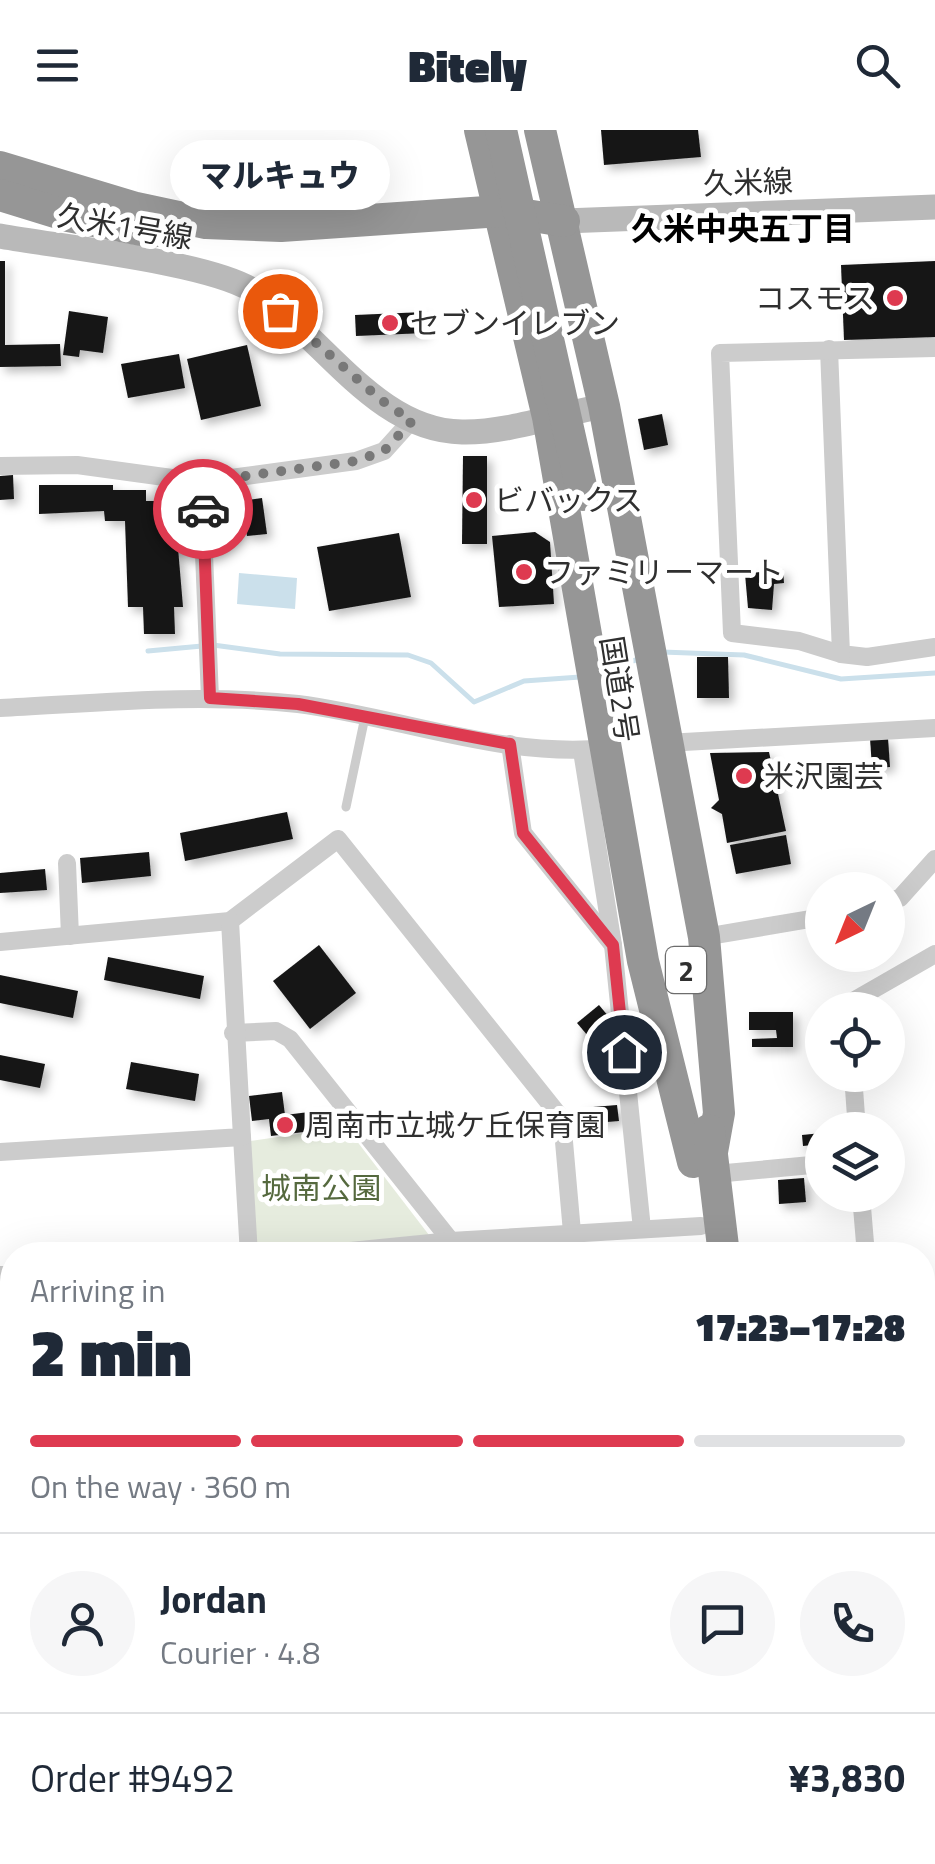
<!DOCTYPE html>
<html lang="en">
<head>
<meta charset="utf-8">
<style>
	:root { --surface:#fff; --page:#f6f6f7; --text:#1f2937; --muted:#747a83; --line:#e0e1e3; --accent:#de3a50 }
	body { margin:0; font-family:"Titillium Web","Noto Sans JP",sans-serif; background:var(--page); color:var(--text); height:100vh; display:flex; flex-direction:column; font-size:38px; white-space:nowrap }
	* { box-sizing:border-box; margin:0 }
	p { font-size:32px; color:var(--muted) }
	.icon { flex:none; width:55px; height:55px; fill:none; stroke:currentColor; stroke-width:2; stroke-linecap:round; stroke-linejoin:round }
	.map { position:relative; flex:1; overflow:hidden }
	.panel { position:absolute; left:0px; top:1112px; width:935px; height:622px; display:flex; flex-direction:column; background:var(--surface); border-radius:40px 40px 0 0; box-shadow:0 10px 40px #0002 }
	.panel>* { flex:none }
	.needle { width:65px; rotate:223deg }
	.controls { position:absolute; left:805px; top:742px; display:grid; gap:20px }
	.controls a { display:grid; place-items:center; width:100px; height:100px; border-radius:50%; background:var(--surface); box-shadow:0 10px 40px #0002; font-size:50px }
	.pin { position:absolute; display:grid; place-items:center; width:85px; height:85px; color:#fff; margin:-42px; border:5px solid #fff; border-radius:50%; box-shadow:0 2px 10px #0007 }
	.courier { position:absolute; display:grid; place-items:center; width:100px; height:100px; margin:-50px; border:8px solid #de3a50; border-radius:50%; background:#fff; color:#222; box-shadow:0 2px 12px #0007 }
	.bubble { position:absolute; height:70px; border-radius:35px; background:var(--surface); box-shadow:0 10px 40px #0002; font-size:32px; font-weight:800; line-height:70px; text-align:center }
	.head em { font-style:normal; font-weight:800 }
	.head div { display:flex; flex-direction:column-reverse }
	.head { display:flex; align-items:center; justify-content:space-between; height:170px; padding:0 30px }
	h1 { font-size:65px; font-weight:800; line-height:75px }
	.bar { display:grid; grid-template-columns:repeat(4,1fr); gap:15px 10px; align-content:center; height:120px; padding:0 30px }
	.bar i { height:12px; border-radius:8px; background:var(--line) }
	.bar .selected { background:var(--accent) }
	.bar p { grid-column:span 4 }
	.line { display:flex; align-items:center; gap:25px; padding:0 30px; border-top:2px solid var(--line) }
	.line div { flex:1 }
	.round { display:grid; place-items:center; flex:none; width:105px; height:105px; border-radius:52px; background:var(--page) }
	header { display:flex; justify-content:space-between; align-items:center; height:130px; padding:0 30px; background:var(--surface); font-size:45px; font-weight:800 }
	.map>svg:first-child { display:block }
	.green { fill:#e6ecde }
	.water { fill:#cbe0eb }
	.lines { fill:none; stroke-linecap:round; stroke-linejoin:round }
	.stream { stroke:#cbe0eb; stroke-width:5 }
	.building { fill:#161616; filter:url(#shadow) }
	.lane { stroke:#ccc; stroke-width:9 }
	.street { stroke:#ccc; stroke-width:18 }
	.secondary { stroke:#b9b9b9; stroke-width:25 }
	.highway { stroke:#969696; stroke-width:32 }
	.highway-bridge { stroke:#969696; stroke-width:32 }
	.done { stroke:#787878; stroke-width:10; stroke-dasharray:0 18 }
	.route { stroke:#de3a50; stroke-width:12 }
	.poi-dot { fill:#de3a50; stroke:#fff; stroke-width:4 }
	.labels { text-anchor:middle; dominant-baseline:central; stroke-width:10; stroke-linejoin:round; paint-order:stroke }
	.shield { fill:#fff; stroke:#6d6d6d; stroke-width:2.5 }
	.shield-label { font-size:28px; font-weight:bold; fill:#2f2f2f }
	.street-label { font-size:30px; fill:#2f2f2f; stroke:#fff }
	.poi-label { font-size:30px; fill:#2f2f2f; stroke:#fff; text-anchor:start }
	.park-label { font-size:30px; fill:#55693e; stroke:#fff }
	.neighbourhood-label { font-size:32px; font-weight:bold; fill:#000; stroke:#fff }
</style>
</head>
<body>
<header><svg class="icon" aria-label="menu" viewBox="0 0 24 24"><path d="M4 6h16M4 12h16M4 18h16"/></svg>Bitely<svg class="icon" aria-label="search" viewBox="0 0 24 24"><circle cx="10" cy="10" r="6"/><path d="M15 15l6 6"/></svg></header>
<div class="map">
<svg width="935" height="1734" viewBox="0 0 935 1734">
	<defs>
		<filter id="shadow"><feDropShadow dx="5" dy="5" stdDeviation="5" flood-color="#0004"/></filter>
	</defs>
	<rect width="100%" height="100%" fill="#fff"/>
	<g class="green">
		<polygon points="346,997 429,1105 257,1122 250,1011"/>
		<polygon points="0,1471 12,1476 12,1722 119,1723 119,1734 0,1734"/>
	</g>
	<polygon class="water" points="239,443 297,448 295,479 237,474"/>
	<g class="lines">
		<g class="stream">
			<polyline points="213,515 280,524 408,525 431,533 474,572 524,551 580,547"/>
			<polyline points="148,521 202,516"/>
			<polyline points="662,522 744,525 841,549 935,543"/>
			<polyline points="605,540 642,528"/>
		</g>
	</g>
	<g class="building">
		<polygon points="601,0 698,0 701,27 604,35"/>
		<polygon points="0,131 5,131 5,215 60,214 61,236 0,237"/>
		<polygon points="935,131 935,207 844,210 841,135"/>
		<polygon points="69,181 108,187 103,223 80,220 79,227 63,225"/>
		<polygon points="424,182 425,203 356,206 355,185"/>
		<polygon points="247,215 261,276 201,290 187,229"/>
		<polygon points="179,224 185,258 128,268 121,234"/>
		<polygon points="662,284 668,315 644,320 638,289"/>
		<polygon points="463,326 487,326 487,414 462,414"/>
		<polygon points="13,345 14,369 0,370 0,346"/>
		<polygon points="39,355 113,355 113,360 146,360 146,371 174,371 183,477 174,477 175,504 144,504 143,477 128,477 125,391 105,391 104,381 39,384"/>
		<polygon points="230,364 236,400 212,404 206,368"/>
		<polygon points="262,368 267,404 247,406 241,371"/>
		<polygon points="535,402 550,412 554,474 499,477 492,406"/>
		<polygon points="399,403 411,467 329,481 317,417"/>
		<polygon points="783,439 784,453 774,454 772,480 748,478 745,444"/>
		<polygon points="697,527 728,527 729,568 697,568"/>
		<polygon points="870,608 888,608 890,637 872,638"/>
		<polygon points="769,622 786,701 727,713 722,684 711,678 719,670 710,623"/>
		<polygon points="287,682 293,709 185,731 180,703"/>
		<polygon points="786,705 791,734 736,744 730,715"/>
		<polygon points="149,722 151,746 82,753 80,728"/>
		<polygon points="45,739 47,760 0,763 0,743"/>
		<polygon points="319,815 356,863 310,899 273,851"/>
		<polygon points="108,827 204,846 200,869 104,850"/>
		<polygon points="0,845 78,861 73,888 0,873"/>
		<polygon points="599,875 614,893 618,924 610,932 577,893"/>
		<polygon points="749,882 793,882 793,917 752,917 752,909 777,908 776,900 749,900"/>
		<polygon points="0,925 45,934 40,958 0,950"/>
		<polygon points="131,932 199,944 195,971 126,959"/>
		<polygon points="282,962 285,985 325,980 328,999 271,1006 269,989 252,991 249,966"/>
		<polygon points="617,975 619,991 583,994 581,978"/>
		<polygon points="822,1003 822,1014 803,1016 802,1005"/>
		<polygon points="804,1048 806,1072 779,1074 778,1050"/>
		<polygon points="922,1482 935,1484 935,1533 926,1541"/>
		<polygon points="935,1587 935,1634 922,1634 922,1588"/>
		<polygon points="935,1655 935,1686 924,1687 922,1656"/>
	</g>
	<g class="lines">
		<polyline class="lane" points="346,677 365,587"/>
		<g class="street">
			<polyline points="829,219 841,524 867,527 935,517"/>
			<polyline points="0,336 77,335 201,352 356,331 384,321 411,291"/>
			<polyline points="201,352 210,568"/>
			<polyline points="841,524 799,511 732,503 720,223 935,218"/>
			<path d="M0 578C99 573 200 563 298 574 400 587 504 629 608 618"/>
			<polyline points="666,613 935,598"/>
			<polyline points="510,614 523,703 613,815 642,1099"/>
			<polyline points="582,621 613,815"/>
			<polyline points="67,733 70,806"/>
			<polyline points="888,771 900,768 935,729"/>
			<polyline points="704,807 822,787"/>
			<polyline points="0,812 230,791 338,709 562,989 574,1125"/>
			<polyline points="848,880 848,874 935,824"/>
			<polyline points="233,903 276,901 290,909 451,1111 452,1125"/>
			<polyline points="853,945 857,1000"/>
			<polyline points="242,1007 249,1125"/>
			<polyline points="0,1022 242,1007 230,791"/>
			<polyline points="715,1044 822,1034"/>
			<polyline points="861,1065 866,1125"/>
			<polyline points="310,1125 451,1111 701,1096"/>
			<polyline points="0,1145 12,1145"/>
			<polyline points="0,1240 12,1269"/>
			<polyline points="0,1287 12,1282"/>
			<polyline points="922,1374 935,1372"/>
			<polyline points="922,1579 935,1578"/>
			<polyline points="135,1722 136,1734"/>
			<polyline points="521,1722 522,1734"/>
			<polyline points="625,1722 626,1734"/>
			<polyline points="900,1722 901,1734"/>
		</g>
		<g class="secondary">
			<polyline points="564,91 935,77"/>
			<path d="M0 106C60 117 206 132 252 160 321 203 375 301 462 302 508 303 558 284 604 276"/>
			<polyline points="922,1229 935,1221"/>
			<polyline points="0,1457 12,1462"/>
		</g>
		<g class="highway">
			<polyline points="480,0 548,287 643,831 693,1032"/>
			<polyline points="540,0 604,276 704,807 719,983 712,1022"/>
			<polyline points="0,37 136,78 206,93 281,96 501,81 564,91"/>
			<polyline points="0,65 68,86 152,102"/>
			<polyline points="709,1000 724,1125"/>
			<polyline points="749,1722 750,1734"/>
		</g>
		<polyline class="highway-bridge" points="501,0 583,365"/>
	</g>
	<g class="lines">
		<polyline class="done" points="203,379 201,352 356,331 384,321 412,291 381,270 280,181"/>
		<polyline class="route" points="203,379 210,568 298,574 510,614 523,703 613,815 624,922"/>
	</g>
	<g class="poi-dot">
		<circle cx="895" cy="168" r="10"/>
		<circle cx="390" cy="193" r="10"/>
		<circle cx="474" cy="370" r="10"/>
		<circle cx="524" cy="442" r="10"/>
		<circle cx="744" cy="646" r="10"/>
		<circle cx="285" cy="995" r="10"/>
	</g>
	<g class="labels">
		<rect class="shield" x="666" y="817" width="40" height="46" rx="8"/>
		<g class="shield-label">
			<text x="686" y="840">2</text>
		</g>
		<g class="street-label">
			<text transform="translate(748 52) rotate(-2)">久米線</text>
			<text transform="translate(125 96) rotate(10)">久米1号線</text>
			<text transform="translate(620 559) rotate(81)">国道2号</text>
		</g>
		<g class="poi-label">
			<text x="875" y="168" text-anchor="end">コスモス</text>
			<text x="410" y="193">セブンイレブン</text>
			<text x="494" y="370">ビバックス</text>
			<text x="544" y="442">ファミリーマート</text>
			<text x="764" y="646">米沢園芸</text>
			<text x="305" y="995">周南市立城ケ丘保育園</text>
		</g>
		<g class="park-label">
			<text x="321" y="1058">城南公園</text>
		</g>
		<g class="neighbourhood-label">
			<text x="743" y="98">久米中央五丁目</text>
		</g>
	</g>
</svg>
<div class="controls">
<a><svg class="needle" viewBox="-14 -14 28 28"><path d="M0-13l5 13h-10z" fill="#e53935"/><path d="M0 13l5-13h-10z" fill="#747a83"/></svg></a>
<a><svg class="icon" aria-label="locate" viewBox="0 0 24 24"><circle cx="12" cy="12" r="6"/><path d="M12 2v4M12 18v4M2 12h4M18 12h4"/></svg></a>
<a><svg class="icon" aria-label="layers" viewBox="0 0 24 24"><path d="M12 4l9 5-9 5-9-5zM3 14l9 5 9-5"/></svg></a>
</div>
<div class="pin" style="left:280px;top:181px;background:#ea580c"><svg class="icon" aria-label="bag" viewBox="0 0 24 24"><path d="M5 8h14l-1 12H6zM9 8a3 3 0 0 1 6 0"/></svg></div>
<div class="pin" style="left:624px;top:922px;background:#1f2937"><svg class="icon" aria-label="home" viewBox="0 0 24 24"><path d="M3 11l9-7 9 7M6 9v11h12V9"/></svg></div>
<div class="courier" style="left:203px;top:379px"><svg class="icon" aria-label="car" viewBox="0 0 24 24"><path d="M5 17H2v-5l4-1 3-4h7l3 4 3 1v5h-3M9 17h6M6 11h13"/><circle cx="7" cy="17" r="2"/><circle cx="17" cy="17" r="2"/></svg></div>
<div class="bubble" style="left:170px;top:10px;width:220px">マルキュウ</div>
<section class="panel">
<div class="head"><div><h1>2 min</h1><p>Arriving in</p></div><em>17:23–17:28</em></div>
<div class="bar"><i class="selected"></i><i class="selected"></i><i class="selected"></i><i></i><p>On the way · 360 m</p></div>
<div class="line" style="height:180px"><a class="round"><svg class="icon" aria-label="person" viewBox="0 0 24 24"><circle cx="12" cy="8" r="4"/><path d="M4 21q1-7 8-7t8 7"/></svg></a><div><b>Jordan</b><p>Courier · 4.8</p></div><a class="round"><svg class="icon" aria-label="chat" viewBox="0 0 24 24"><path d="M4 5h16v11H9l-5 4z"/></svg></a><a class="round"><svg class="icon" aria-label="phone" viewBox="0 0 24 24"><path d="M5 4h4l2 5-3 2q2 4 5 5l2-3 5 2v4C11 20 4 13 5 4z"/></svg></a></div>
<div class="line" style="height:130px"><div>Order #9492</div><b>¥3,830</b></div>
</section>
</div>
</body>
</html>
